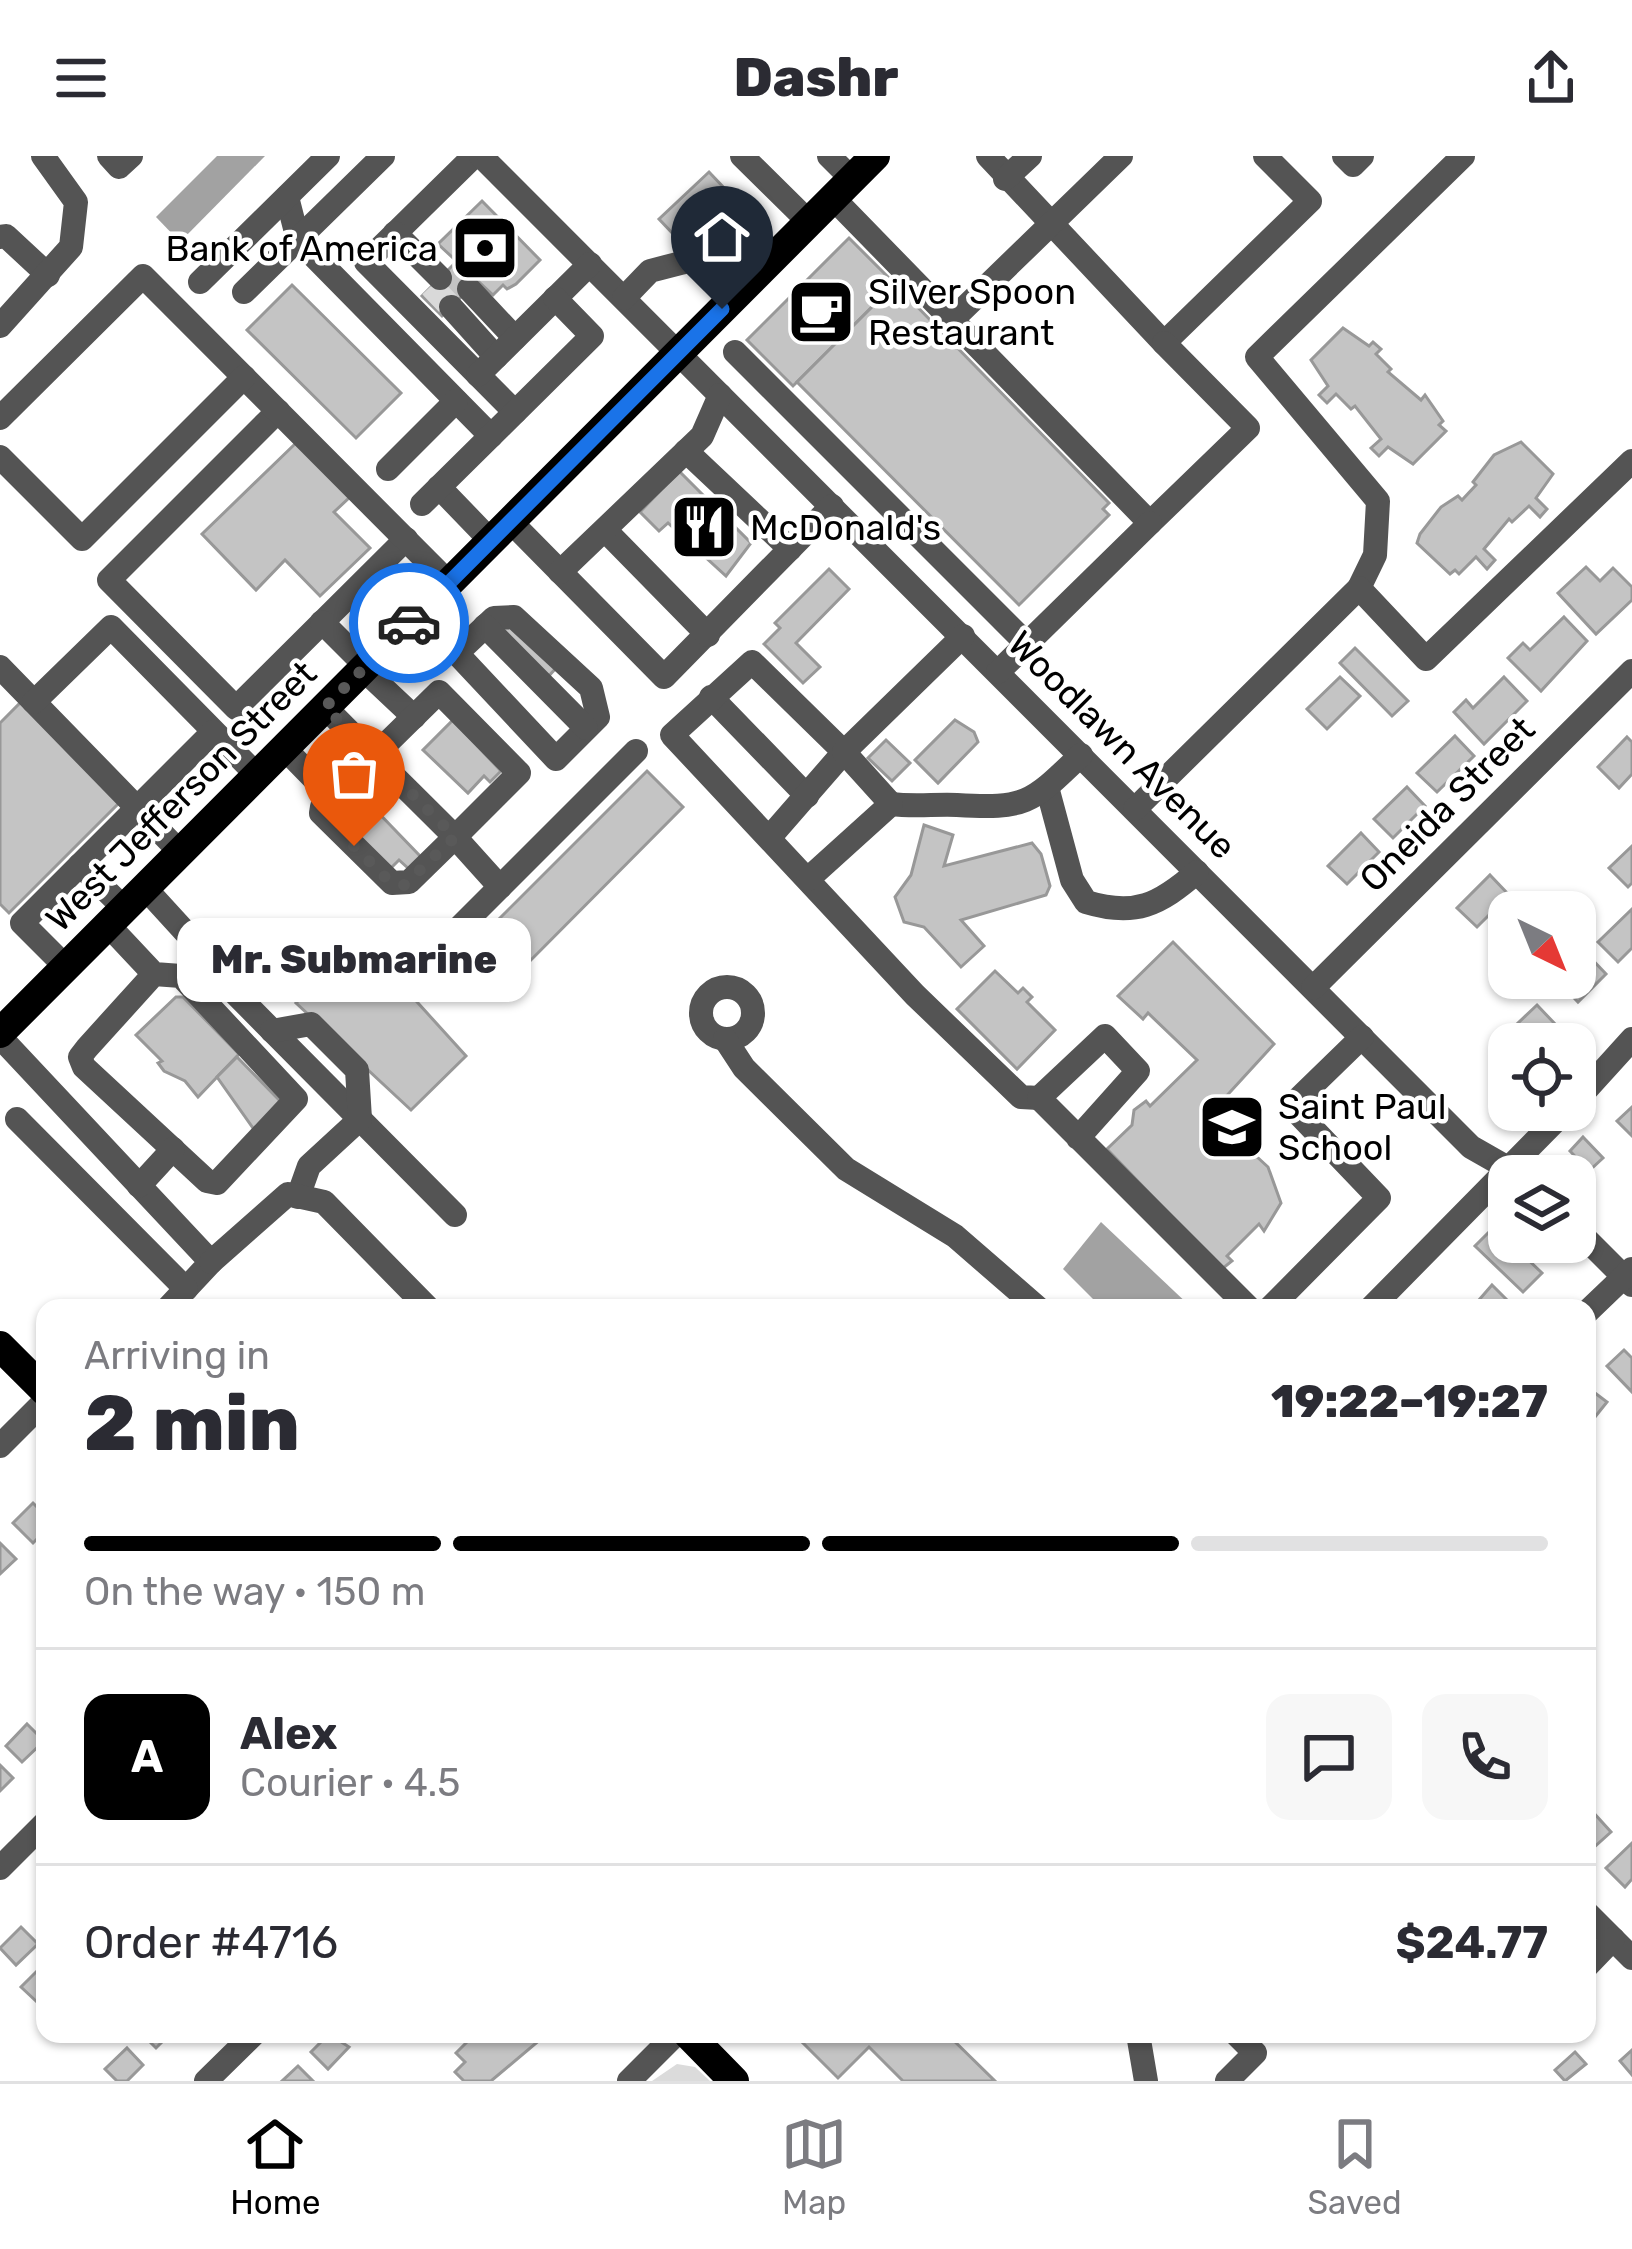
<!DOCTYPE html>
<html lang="en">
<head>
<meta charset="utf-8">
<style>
	:root { --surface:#fff; --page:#f7f7f7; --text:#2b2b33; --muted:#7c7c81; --line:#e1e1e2; --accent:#000 }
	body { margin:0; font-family:Rubik,sans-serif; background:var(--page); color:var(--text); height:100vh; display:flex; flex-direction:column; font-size:45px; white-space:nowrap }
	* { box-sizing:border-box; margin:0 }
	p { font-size:39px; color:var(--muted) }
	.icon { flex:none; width:66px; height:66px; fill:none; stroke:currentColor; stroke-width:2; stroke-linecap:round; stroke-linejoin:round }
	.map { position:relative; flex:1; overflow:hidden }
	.side { position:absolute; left:36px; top:1143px; width:1560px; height:744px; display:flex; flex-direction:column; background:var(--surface); border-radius:24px; box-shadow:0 3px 9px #0004 }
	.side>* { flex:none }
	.needle { width:78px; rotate:137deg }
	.buttons { position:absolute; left:1488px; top:735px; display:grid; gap:24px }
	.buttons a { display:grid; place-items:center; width:108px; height:108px; border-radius:24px; background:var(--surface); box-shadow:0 3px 9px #0004; font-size:60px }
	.pin { position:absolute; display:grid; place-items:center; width:102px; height:102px; color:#fff; margin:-123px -51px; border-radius:50% 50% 50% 0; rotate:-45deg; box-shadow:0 0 12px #0007 }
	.pin .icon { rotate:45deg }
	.courier { position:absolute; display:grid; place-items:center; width:120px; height:120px; margin:-60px; border:9px solid #1a73e8; border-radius:50%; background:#fff; color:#222; box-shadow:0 3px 15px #0007 }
	.bubble { position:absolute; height:84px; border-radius:24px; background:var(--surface); box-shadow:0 3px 9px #0004; font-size:39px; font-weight:800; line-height:84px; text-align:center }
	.headline em { font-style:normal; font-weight:800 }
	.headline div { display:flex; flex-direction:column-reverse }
	.headline { display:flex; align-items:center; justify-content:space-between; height:204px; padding:0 48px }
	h1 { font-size:78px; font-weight:800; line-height:90px }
	.bar { display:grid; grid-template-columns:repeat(4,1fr); gap:18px 12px; align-content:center; height:144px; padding:0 48px }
	.bar i { height:15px; border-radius:9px; background:var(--line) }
	.bar .selected { background:var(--accent) }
	.bar p { grid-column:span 4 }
	.line { display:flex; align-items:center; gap:30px; padding:0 48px; border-top:3px solid var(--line) }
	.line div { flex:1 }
	.round { display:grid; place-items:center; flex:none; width:126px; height:126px; border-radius:24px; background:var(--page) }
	header { display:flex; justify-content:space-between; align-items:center; height:156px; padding:0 48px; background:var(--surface); font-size:54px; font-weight:800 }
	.dock { display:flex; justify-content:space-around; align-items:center; height:168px; border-top:3px solid var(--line); background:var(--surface); font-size:33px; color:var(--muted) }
	.dock a { display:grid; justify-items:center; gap:6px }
	.dock .selected { color:var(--accent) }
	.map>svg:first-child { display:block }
	.green { fill:#dbdbdb }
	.water { fill:#a2a2a2 }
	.building { fill:#c4c4c4; stroke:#989898; stroke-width:3 }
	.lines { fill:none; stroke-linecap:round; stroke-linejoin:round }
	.minor-tunnel { stroke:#d9d9d9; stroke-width:24; stroke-dasharray:24 12; stroke-linecap:butt }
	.minor { stroke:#545454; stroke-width:24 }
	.major { stroke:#000; stroke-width:30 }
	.done { stroke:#595959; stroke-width:12; stroke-dasharray:0 21.6 }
	.route { stroke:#1a73e8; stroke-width:15 }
	.labels { text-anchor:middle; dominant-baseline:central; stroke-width:9; stroke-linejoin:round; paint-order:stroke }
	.poi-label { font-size:36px; fill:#000; stroke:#fff; text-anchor:start }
	.street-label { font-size:36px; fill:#000; stroke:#fff }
</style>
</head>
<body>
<header><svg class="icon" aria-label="menu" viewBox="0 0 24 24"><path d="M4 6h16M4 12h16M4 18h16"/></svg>Dashr<svg class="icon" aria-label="share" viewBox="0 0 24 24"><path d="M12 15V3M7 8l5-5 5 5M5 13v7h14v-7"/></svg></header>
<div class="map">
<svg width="1632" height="1925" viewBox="0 0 1632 1925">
	<rect width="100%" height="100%" fill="#fff"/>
	<polygon class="green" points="677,1908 695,1911 710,1925 652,1925"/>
	<g class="water">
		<polygon points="217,0 265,0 180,86 156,61"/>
		<polygon points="1101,1066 1192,1152 1102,1152 1063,1113"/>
	</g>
	<g class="building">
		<polygon points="709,16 726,34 677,82 659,63"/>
		<polygon points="482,45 540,104 516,128 507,133 503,129 493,139 438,88"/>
		<polygon points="849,82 895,128 793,230 747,184"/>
		<polygon points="458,104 478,124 442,160 422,140"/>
		<polygon points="895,128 1109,347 1103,353 1109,359 1019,449 797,226"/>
		<polygon points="292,129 401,237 356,282 247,174"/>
		<polygon points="1343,172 1369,190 1373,186 1381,193 1376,198 1391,213 1388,216 1421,244 1425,239 1443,265 1439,269 1446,275 1413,308 1388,291 1379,300 1371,292 1381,283 1355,250 1351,253 1336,238 1327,247 1319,239 1328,230 1311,204"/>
		<polygon points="297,286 350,341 334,356 370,392 320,440 285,404 256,434 202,378"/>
		<polygon points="1521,286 1553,318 1536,342 1547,353 1540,361 1529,350 1512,366 1509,363 1484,393 1495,404 1487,413 1476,401 1459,418 1455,414 1450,418 1417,387 1420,378 1441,351 1458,340 1462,344 1476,329 1473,326 1494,299"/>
		<polygon points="679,315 751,387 726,420 668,367 659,375 640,356"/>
		<polygon points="1586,411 1600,425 1613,412 1632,431 1632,444 1596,478 1558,437"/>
		<polygon points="829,413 849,433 796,487 820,511 803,527 764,488 780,472 775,467"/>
		<polygon points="1564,461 1587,485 1541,535 1508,502 1523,487 1530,494"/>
		<polygon points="509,463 557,511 546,523 498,475"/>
		<polygon points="1355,492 1408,545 1392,560 1340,507"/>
		<polygon points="1340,521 1360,540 1327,573 1307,553"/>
		<polygon points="1504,521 1527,545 1484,588 1454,556 1466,544 1473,552"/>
		<polygon points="21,546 120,646 9,757 0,748 0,567"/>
		<polygon points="453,564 501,615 490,626 484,620 468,637 423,594"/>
		<polygon points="955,564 974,576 978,586 938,627 915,604"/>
		<polygon points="1455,580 1474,600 1437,636 1417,617"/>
		<polygon points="1627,581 1632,586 1632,618 1619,632 1598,611"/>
		<polygon points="886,584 910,607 892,625 868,602"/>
		<polygon points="647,615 683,651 525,810 488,774"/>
		<polygon points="1407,631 1425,650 1393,682 1374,663"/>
		<polygon points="367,645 421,701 409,713 399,704 389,714 342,669"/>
		<polygon points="924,669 953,679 944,710 1032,687 1041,698 1050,730 1046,739 961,764 984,790 961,811 924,771 904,766 895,741 911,719"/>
		<polygon points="1361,677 1379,696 1347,728 1328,710"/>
		<polygon points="1632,690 1632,727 1628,731 1609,712"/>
		<polygon points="1490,719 1509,739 1477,771 1457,752"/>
		<polygon points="1632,753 1632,792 1618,806 1598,786"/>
		<polygon points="360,783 466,900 411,954 296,847 308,835 297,824 336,785 347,795"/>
		<polygon points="1173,786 1274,888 1220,947 1239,961 1236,976 1231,977 1268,1011 1281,1047 1264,1075 1259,1068 1227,1100 1232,1105 1222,1113 1107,993 1132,969 1134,954 1146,945 1150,950 1197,904 1148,857 1143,863 1118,840"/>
		<polygon points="1586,797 1606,818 1578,846 1558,825 1575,822 1575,808"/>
		<polygon points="995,815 1018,837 1023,832 1032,841 1027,846 1055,874 1017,913 957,853"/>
		<polygon points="1534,822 1556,822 1558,824 1547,835"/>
		<polygon points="176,841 183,841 239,898 198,941 185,925 164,915 158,907 162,905 136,879"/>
		<polygon points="1537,849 1556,869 1536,888 1509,888 1509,895 1499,885"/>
		<polygon points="237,901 282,947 255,975 217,921"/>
		<polygon points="1632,951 1632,980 1617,965"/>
		<polygon points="1583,981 1603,1002 1589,1015 1570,995"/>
		<polygon points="1494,1071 1542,1117 1523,1136 1475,1090"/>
		<polygon points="1492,1129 1515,1152 1472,1152"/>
		<polygon points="1624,1194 1632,1202 1632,1236 1607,1210"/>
		<polygon points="1587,1231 1607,1246 1587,1271"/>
		<polygon points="33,1347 45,1359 45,1375 33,1387 13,1367"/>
		<polygon points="0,1387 16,1403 0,1418"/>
		<polygon points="27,1568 44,1585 22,1606 6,1590"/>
		<polygon points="0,1609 13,1622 0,1635"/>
		<polygon points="1592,1655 1611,1676 1592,1693 1587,1660"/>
		<polygon points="1632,1687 1632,1723 1625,1731 1606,1712"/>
		<polygon points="21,1771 38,1788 16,1809 0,1792"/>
		<polygon points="38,1814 45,1821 45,1838 37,1846 21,1831"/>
		<polygon points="142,1878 170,1878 156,1892"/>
		<polygon points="329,1878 349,1891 328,1913 311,1896"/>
		<polygon points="475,1878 538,1878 541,1883 491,1925 464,1925 455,1916 465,1906 456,1897"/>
		<polygon points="794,1878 947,1878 995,1925 903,1925 869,1891 838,1922"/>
		<polygon points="127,1892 143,1909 127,1925 117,1925 105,1913"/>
		<polygon points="1632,1894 1632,1919 1620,1905"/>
		<polygon points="1575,1896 1586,1908 1565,1925 1555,1914"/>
		<polygon points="298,1910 313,1925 282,1925"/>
	</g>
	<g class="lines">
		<polyline class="minor-tunnel" points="431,130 451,151"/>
		<g class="minor">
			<polyline points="109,0 119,11 131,0"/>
			<polyline points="474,0 366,106 515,256"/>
			<polyline points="481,0 1471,991 1522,1020"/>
			<polyline points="742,0 809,66"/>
			<polyline points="829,0 852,23"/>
			<polyline points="988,0 1164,187 1310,45 1265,0"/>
			<polyline points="1344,0 1353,9 1362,0"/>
			<polyline points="1005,23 1030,0"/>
			<polyline points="287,41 298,84 491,280"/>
			<polyline points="833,42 1150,367 1248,272 1164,187"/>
			<polyline points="395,77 440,122"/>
			<polyline points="0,81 6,80 48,119"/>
			<polyline points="200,126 328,0"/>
			<polyline points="469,133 515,182"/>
			<polyline points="244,136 383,0"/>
			<polyline points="624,142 650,115 681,107 725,62 769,106"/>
			<polyline points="451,151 496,201"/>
			<polyline points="952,164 1121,0"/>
			<polyline points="0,170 71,91 76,46 43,0"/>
			<polyline points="735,196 1027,488"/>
			<polyline points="478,219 590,108"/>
			<polyline points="278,255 109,424 236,552 406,383"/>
			<polyline points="0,262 143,120 449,427"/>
			<polyline points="686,295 790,393"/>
			<polyline points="0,301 82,383 244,221"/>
			<polyline points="388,313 456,245"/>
			<polyline points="439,331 491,385"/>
			<polyline points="422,348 592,180 555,142"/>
			<polyline points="510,365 664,521 832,350"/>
			<polyline points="605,374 708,479"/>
			<polyline points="560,416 702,280 720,239"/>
			<polyline points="1359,432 1375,399 1378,345 1257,201 1463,0"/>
			<polyline points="419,457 556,603 598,561 591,532 514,461 494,462 459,495"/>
			<polyline points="322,466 366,510"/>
			<polyline points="485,470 586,572"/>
			<polyline points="0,511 180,696"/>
			<polyline points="363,513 414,561"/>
			<polyline points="998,516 1150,367"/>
			<polyline points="711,541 807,640"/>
			<polyline points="34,546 111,471 257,619"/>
			<path d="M325 551C368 595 412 638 455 681L519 617 439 536 322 651 321 657 392 727 409 726 455 681 500 731"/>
			<polyline points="284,592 332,641"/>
			<path d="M1047 631 1072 724 1086 746C1135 761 1159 749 1197 716"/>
			<path d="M891 648C914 651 935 648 957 649 1027 653 1031 647 1081 599"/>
			<polyline points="1135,653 1359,432 1426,503 1632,305"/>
			<polyline points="769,682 844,596 752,506 672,579 915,839 1021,941 1039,942"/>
			<polyline points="80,709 124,752"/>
			<polyline points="808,723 891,648 844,596 963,480"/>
			<polyline points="145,732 198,790 213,815 455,1059"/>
			<polyline points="108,769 154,818 87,892 80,901 84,911 207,1025 217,1027 296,943 181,820 154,818"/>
			<polyline points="446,785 636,595"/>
			<polyline points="66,811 22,767 213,576"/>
			<circle cx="727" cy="857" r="26"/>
			<polyline points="1313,832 1632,515"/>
			<polyline points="272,875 311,868 357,914 360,963 309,1010 298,1041"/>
			<polyline points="0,881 211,1106 168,1152"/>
			<polyline points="725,883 744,912 846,1013 955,1080 1038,1152"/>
			<polyline points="1575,946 1632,883"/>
			<polyline points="17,963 186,1133"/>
			<polyline points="1078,982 1138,915 1105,880 1039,942 1249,1152"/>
			<polyline points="139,1030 173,993"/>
			<polyline points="1575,1072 1632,1129"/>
			<polyline points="211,1106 288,1038 324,1046 428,1152"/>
			<polyline points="1270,1152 1379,1042 1291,950 1362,881"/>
			<polyline points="1371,1152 1566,954"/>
			<polyline points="1587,1156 1632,1113"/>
			<polyline points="0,1290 45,1245"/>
			<polyline points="0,1712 45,1667"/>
			<polyline points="1587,1757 1632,1802"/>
			<polyline points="1587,1810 1613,1783"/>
			<polyline points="1138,1878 1146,1925"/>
			<polyline points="206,1925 254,1878"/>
			<polyline points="629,1925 676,1878"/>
			<polyline points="1227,1925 1255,1897 1236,1878"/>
		</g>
		<g class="major">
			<polyline points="0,877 875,0"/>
			<polyline points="0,1190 45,1235"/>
			<polyline points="688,1878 734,1925"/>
		</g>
	</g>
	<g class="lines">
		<polyline class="done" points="354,690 387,723 404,729 455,681 325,551 409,467"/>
		<polyline class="route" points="409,467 722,153"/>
	</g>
	<defs>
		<symbol id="bank-square" viewBox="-11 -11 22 22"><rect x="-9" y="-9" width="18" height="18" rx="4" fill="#000" stroke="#fff"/><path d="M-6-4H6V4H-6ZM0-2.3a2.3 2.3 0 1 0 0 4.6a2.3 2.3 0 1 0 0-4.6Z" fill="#fff"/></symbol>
		<symbol id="cafe-square" viewBox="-11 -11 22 22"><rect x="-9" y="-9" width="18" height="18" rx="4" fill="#000" stroke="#fff"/><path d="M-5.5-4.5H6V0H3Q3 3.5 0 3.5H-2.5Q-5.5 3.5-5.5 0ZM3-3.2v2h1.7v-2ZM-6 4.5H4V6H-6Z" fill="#fff"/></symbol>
		<symbol id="restaurant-square" viewBox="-11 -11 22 22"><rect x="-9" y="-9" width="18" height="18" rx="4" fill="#000" stroke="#fff"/><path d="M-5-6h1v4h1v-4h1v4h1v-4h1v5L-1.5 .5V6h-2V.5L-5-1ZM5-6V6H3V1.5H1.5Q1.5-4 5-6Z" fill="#fff"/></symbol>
		<symbol id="school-square" viewBox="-11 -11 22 22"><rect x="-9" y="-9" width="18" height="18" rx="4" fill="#000" stroke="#fff"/><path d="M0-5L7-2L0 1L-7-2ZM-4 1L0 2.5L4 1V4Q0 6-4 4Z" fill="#fff"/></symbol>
	</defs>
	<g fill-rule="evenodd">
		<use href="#bank-square" x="447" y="54" width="76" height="76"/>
		<use href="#cafe-square" x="783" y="118" width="76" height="76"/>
		<use href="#restaurant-square" x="666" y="333" width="76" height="76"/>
		<use href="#school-square" x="1194" y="933" width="76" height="76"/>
	</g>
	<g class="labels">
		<g class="poi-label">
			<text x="438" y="92" text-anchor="end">Bank of America</text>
			<text x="868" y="135">Silver Spoon<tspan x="868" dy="41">Restaurant</tspan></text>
			<text x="750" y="371">McDonald's</text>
			<text x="1278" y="950">Saint Paul<tspan x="1278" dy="41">School</tspan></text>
		</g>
		<g class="street-label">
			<text transform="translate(1122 589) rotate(45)">Woodlawn Avenue</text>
			<text transform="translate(181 640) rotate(-45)">West Jefferson Street</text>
			<text transform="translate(1447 648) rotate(-45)">Oneida Street</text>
		</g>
	</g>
</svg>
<div class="buttons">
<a><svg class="needle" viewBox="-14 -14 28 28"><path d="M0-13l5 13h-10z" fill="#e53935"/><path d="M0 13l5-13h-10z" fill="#7c7c81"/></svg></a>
<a><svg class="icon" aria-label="locate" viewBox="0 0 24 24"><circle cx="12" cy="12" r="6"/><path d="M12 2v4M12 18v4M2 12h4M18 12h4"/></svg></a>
<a><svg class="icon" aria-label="layers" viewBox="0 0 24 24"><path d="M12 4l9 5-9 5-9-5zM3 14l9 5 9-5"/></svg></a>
</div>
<div class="pin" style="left:354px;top:690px;background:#ea580c"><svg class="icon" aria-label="bag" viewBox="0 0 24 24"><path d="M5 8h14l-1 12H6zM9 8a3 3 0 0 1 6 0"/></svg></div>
<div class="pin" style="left:722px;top:153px;background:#1f2937"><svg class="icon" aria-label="home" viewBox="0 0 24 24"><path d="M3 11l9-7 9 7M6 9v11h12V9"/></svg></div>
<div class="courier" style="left:409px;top:467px"><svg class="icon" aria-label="car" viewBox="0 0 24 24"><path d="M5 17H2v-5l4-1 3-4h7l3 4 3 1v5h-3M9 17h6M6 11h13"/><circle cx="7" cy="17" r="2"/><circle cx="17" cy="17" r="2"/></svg></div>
<div class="bubble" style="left:177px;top:762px;width:354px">Mr. Submarine</div>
<section class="side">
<div class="headline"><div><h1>2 min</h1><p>Arriving in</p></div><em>19:22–19:27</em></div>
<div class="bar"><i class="selected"></i><i class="selected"></i><i class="selected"></i><i></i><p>On the way · 150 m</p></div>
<div class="line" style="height:216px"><b class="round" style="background:var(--accent);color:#fff">A</b><div><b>Alex</b><p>Courier · 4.5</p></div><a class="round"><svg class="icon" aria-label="chat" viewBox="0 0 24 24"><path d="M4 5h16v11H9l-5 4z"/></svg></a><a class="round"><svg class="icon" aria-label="phone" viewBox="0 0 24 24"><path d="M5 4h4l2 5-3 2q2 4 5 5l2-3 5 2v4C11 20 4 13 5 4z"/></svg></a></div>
<div class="line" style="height:156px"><div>Order #4716</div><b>$24.77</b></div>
</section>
</div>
<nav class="dock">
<a class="selected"><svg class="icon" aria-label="home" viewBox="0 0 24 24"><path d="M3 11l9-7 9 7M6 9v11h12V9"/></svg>Home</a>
<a><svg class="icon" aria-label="map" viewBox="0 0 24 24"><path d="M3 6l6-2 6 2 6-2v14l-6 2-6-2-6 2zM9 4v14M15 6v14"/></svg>Map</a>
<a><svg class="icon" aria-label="saved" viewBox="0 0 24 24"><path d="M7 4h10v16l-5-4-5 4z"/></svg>Saved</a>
</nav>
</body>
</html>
